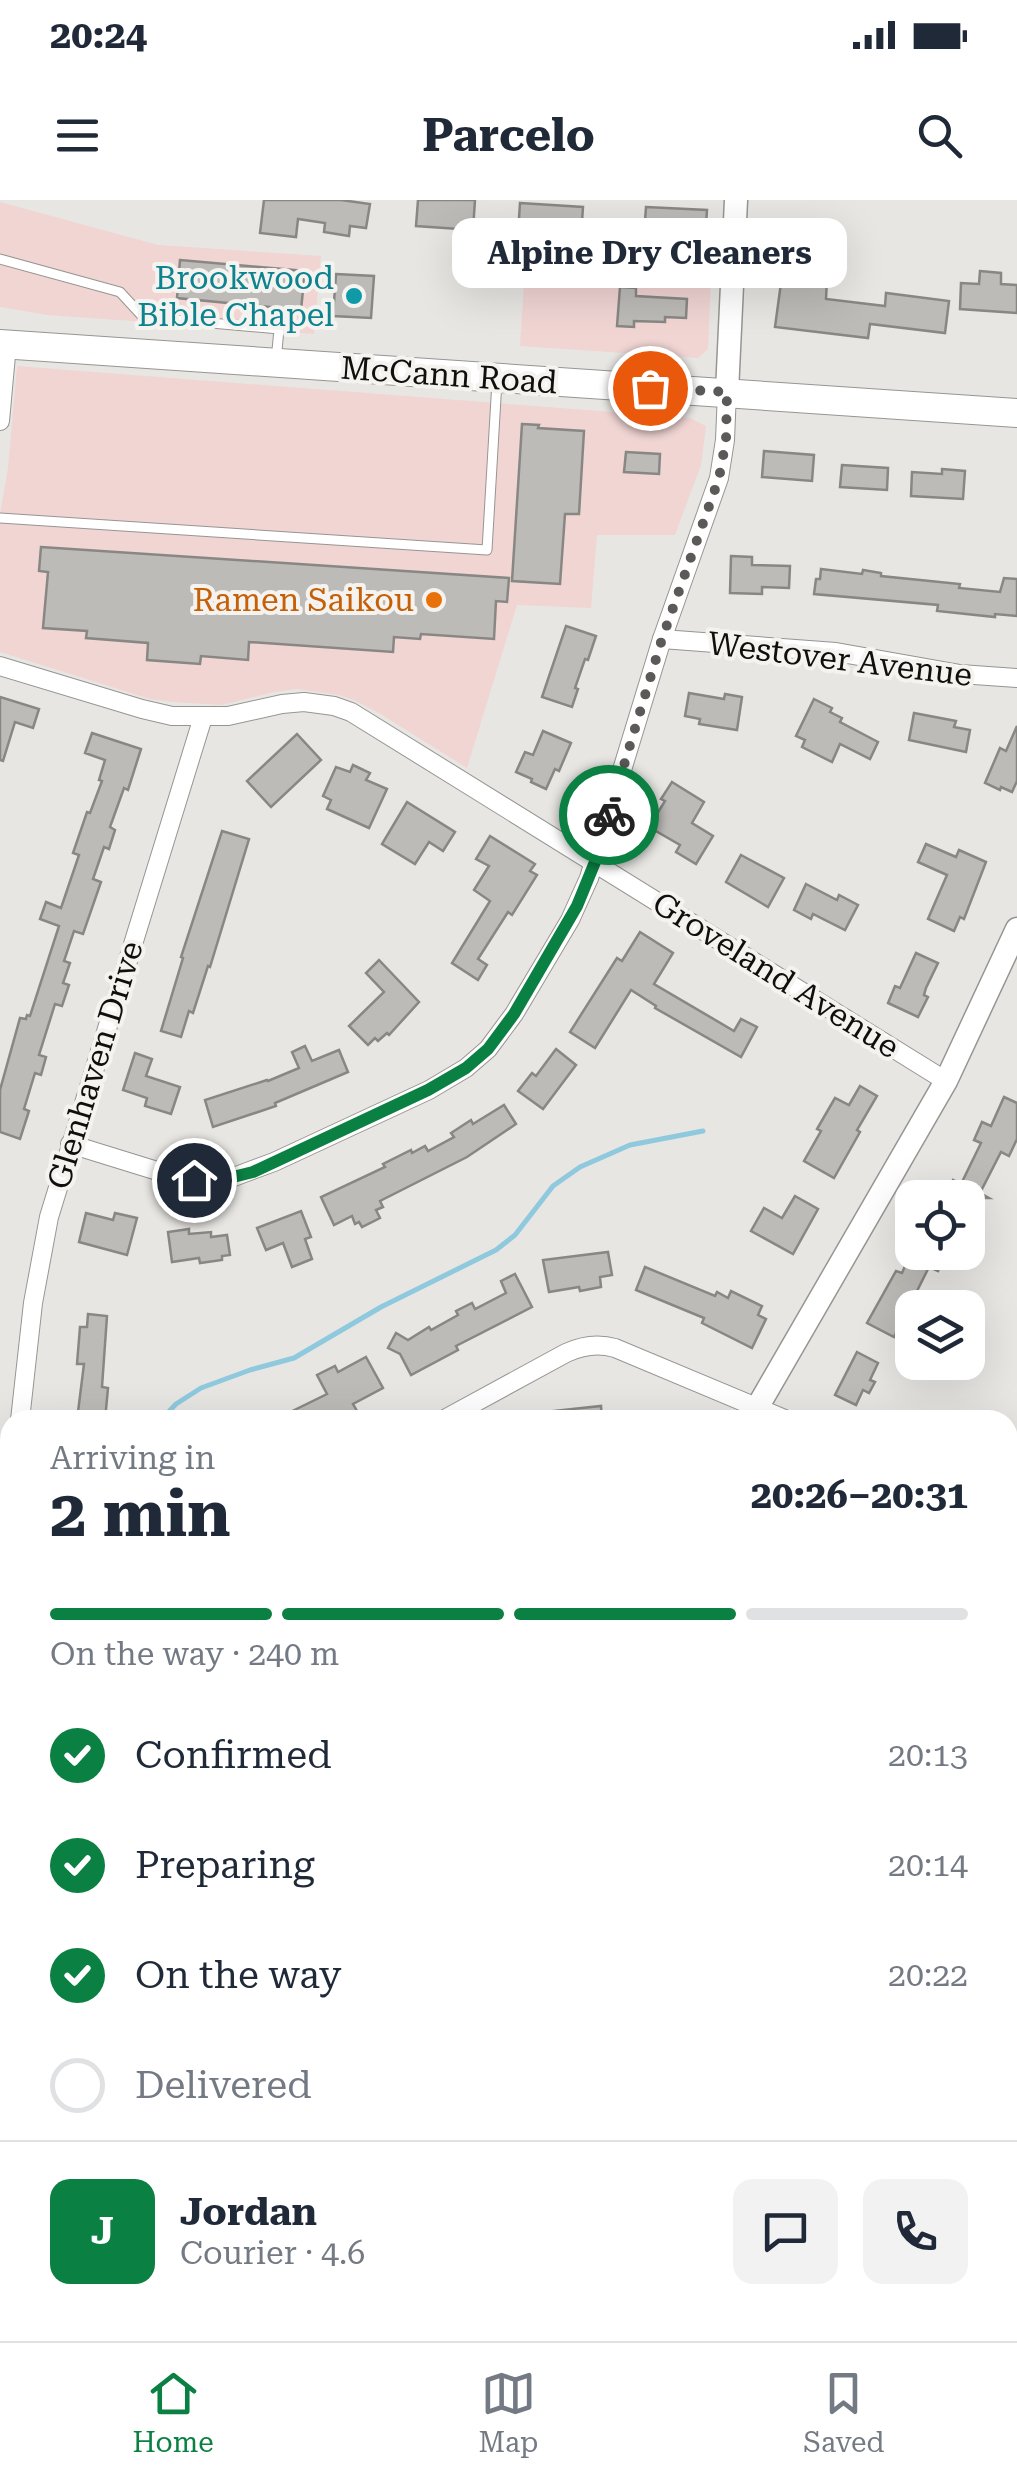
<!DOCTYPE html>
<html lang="en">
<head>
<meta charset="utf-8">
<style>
	:root { --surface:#fff; --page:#f2f2f3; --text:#1f2937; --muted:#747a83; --line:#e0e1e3; --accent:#0b8043 }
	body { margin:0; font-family:"Roboto Serif",serif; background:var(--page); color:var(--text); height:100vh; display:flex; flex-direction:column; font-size:38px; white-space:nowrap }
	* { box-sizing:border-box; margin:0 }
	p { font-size:32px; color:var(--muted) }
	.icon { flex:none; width:55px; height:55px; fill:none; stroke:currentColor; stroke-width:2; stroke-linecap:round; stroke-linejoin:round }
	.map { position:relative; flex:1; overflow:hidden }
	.drawer { position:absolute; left:0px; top:1210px; width:1018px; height:932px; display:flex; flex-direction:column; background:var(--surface); border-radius:30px 30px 0 0; box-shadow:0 10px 40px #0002 }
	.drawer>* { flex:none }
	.controls { position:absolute; left:895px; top:980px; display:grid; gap:20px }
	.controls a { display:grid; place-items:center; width:90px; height:90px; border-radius:20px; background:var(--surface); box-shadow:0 10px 40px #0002; font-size:50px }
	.pin { position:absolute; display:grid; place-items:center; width:85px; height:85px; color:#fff; margin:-42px; border:5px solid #fff; border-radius:50%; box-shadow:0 2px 10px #0007 }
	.courier { position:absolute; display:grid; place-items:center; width:100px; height:100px; margin:-50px; border:8px solid #0b8043; border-radius:50%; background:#fff; color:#222; box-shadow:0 2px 12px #0007 }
	.bubble { position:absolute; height:70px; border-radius:20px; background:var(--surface); box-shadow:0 10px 40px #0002; font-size:32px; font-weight:700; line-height:70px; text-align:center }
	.headline em { font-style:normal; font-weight:700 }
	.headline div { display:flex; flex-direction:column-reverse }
	.headline { display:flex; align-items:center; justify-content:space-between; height:170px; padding:0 50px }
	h1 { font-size:65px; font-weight:700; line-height:75px }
	.bar { display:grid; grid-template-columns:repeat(4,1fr); gap:15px 10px; align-content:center; height:120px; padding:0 50px }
	.bar i { height:12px; border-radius:8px; background:var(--line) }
	.bar .on { background:var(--accent) }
	.bar p { grid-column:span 4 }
	.line { display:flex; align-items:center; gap:25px; padding:0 50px; border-top:2px solid var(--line) }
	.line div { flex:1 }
	.round { display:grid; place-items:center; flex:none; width:105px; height:105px; border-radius:20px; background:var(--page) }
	ol { padding:0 50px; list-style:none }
	li { display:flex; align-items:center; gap:30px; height:110px }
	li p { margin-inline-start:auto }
	li .icon { padding:10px; border-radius:50%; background:var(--accent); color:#fff; stroke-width:4 }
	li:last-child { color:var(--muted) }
	li i { width:55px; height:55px; border:5px solid var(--line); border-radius:50% }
	.status { display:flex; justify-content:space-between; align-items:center; height:70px; padding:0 50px; background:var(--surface); direction:ltr }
	.status svg { height:28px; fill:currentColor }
	header { display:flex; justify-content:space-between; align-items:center; height:130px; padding:0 50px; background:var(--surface); font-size:45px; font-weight:700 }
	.dock { display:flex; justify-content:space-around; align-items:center; height:140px; border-top:2px solid var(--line); background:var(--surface); font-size:28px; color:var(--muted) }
	.dock a { display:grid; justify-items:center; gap:5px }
	.dock .on { color:var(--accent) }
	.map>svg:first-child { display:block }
	.commercial { fill:#f0d5d3 }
	.built { fill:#e2dcd2 }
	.green { fill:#d8c3a0 }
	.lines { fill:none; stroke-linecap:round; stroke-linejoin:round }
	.stream { stroke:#8ec9de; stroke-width:5 }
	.building { fill:#bdbbb8; stroke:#898784; stroke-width:2.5 }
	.service-casing { stroke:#979592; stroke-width:11 }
	.minor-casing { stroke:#979592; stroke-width:20 }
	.tertiary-casing { stroke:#979592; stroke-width:25 }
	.primary-casing { stroke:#979592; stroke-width:30 }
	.path { stroke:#747270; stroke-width:2.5; stroke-dasharray:8 5; stroke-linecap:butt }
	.service { stroke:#fff; stroke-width:9 }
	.minor { stroke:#fff; stroke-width:18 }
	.tertiary { stroke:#fff; stroke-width:22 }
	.primary { stroke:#fff; stroke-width:28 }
	.done { stroke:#5c5a59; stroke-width:10; stroke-dasharray:0 18 }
	.route { stroke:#0b8043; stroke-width:12 }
	.culture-dot { fill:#0f9aa8; stroke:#f5f3f0; stroke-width:4 }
	.food-dot { fill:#e8710a; stroke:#f5f3f0; stroke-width:4 }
	.labels { text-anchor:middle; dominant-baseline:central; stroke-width:8; stroke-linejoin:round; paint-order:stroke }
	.culture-label { font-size:32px; fill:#0d838f; stroke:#f5f3f0; text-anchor:end }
	.street-label { font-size:32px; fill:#100f0e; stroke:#f5f3f0 }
	.food-label { font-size:32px; fill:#c56008; stroke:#f5f3f0; text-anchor:end }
</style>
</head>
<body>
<div class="status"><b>20:24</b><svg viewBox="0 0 49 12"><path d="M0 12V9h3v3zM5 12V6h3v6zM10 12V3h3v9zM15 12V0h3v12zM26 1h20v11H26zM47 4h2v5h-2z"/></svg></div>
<header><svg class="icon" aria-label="menu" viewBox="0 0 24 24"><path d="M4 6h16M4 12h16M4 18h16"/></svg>Parcelo<svg class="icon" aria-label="search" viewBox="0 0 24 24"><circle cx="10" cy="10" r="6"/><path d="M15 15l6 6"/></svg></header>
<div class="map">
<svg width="1017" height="2141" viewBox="0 0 1017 2141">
	<rect width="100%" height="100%" fill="#e8e6e3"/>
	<g class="commercial">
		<polygon points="0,2 158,45 321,56 314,134 47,115 0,107"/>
		<polygon points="525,69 711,81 708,149 698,158 520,146"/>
		<polygon points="17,166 690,218 706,226 701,265 675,335 597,335 591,408 517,405 467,568 379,513 354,500 338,495 297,489 274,492 222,505 172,502 150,499 0,452 0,314 8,268"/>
		<polygon points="172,2132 466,2132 467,2141 161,2141"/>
	</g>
	<polygon class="built" points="0,1763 10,1768 10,2132 172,2133 161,2141 0,2141"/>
	<polygon class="green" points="0,1566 10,1572 10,1699 0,1692"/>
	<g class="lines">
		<polyline class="stream" points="161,1220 176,1204 201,1188 250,1170 294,1158 381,1107 496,1050 515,1035 553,986 580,967 630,945 703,931"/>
	</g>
	<g class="building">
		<polygon points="264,0 341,0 370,4 366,28 350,26 349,36 324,32 325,23 298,19 296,37 260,33"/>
		<polygon points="418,0 475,0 473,30 416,26"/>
		<polygon points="520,3 583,7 581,37 518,33"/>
		<polygon points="646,7 707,10 705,38 644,34"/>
		<polygon points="607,29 626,31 621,64 603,62"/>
		<polygon points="782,39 810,41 809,57 828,58 826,99 885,106 886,93 949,101 945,133 870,124 868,138 775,127 781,83"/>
		<polygon points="180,60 305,71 301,110 177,98"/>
		<polygon points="980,71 1001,73 1001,84 1017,85 1017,113 960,109 961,83 979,84"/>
		<polygon points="336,74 374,76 371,118 333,116"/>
		<polygon points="620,87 636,88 636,96 687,99 686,118 665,117 665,122 634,121 634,127 617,126"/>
		<polygon points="522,224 539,225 538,228 584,231 579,314 565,314 560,384 512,381"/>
		<polygon points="764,251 814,255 812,281 762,277"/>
		<polygon points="626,252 660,254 659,274 624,272"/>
		<polygon points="842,265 888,268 887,290 840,287"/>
		<polygon points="942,269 965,271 963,299 911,296 912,272 942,274"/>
		<polygon points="41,347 509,378 507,402 496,401 494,439 421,434 420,439 394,437 393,452 249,442 248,460 201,456 200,464 147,460 148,443 86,438 87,431 43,428 48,372 39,371"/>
		<polygon points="731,356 752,357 752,365 790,366 789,388 762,387 762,394 730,393"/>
		<polygon points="821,369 862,374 863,370 881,373 881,376 960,384 959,388 1000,392 1004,378 1017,379 1017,416 995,414 995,417 937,411 938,405 814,394 816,379 820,379"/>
		<polygon points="566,426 596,436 588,460 585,459 575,488 578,489 572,507 542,497"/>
		<polygon points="689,493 724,499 725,494 742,497 737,530 699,524 700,519 685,516"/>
		<polygon points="0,497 39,509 33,528 15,522 3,561 0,560"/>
		<polygon points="814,499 832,508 830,512 842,518 840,522 878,542 870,559 840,544 832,562 802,547 805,540 796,536"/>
		<polygon points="914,513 956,521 954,527 970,530 966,552 909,540"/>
		<polygon points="1017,526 1017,581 1012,592 1001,587 1000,590 985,583 1000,548 1006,551"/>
		<polygon points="543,531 571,543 559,571 555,569 546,589 531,582 532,579 516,572 525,552 533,555"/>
		<polygon points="92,533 141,549 128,590 124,588 110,627 115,630 109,649 104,647 93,679 101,682 83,734 74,731 64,761 70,763 63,783 69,785 62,806 55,804 39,855 46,857 41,875 35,873 24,909 29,911 20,939 0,932 0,890 20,818 26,819 27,815 30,816 59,726 40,719 46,702 61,708 79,655 73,653 87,612 90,613 102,581 99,580 105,560 85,553"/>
		<polygon points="297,534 321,560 271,607 247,581"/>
		<polygon points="353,565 370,573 366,580 387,589 369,628 327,609 331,600 323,596 336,567 350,572"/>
		<polygon points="672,582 704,602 692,623 713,636 696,664 676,652 680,645 649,627 665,601 661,599"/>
		<polygon points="407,602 455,632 443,651 429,642 415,664 382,644"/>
		<polygon points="222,631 249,639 210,767 208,766 193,813 189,811 181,837 161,831 183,758 181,757"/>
		<polygon points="490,636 535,664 530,671 537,675 512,715 508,712 478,759 487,765 478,780 452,763 490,701 474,690 489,666 476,659"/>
		<polygon points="926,644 956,657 959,650 986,662 964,719 960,717 954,731 928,719 947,675 918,662"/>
		<polygon points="741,655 784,678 768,707 726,682"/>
		<polygon points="806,684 837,700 839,695 858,705 845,730 813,714 811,719 794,710"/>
		<polygon points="640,732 673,753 654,784 734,831 741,819 757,827 741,857 655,808 656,806 631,790 595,848 570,832 617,758 622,761"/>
		<polygon points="916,753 938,763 926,788 924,795 928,797 918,817 888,803 895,786 900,788"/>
		<polygon points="379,760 419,802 389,835 387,833 378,841 375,838 368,845 349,826 384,792 366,773"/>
		<polygon points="305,846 312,861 339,850 348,872 275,903 276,906 213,927 205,900 267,880 268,881 299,868 292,852"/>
		<polygon points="556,849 576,865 543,909 518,891 532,873 536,876"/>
		<polygon points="135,853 152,859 146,876 180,887 171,914 145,906 147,898 123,890"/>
		<polygon points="860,886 877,896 857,930 860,932 834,978 804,961 821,931 817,929 835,898 849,905"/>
		<polygon points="1004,897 1017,903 1017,939 1009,956 1001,952 980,993 989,998 978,998 968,1020 968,998 944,998 953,980 961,984 981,943 974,940 982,922 991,926"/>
		<polygon points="504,905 516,924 467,957 380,1001 383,1007 376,1010 380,1018 362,1027 359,1022 355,1024 352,1016 334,1025 321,997 385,967 383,964 411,950 412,953 425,946 428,951 454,937 451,933 471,920 473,924"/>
		<polygon points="795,996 818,1009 793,1054 751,1031 764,1008 782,1018"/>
		<polygon points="301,1011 311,1037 305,1039 312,1059 292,1067 283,1043 266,1050 257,1028"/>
		<polygon points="86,1013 113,1020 115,1013 137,1018 127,1055 79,1042"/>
		<polygon points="189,1029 189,1034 211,1032 211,1037 227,1035 230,1055 222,1056 222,1060 200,1063 199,1058 172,1062 168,1032"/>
		<polygon points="608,1052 612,1075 600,1077 601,1087 580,1091 579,1087 549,1092 543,1060"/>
		<polygon points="911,1052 946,1052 938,1071 929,1067 894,1137 867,1123 896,1071 902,1073"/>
		<polygon points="645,1067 715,1096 717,1092 728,1098 731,1091 762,1106 758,1115 766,1119 752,1148 702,1123 704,1118 636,1090"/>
		<polygon points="515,1074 532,1107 456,1146 458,1150 411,1175 400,1154 388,1148 396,1133 408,1140 429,1127 431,1130 458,1115 456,1111 472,1103 475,1109 506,1093 501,1081"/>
		<polygon points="88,1114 107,1116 102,1187 108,1188 105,1220 77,1220 84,1164 77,1164 80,1127 87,1127"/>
		<polygon points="857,1152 878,1163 870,1180 875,1182 869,1193 863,1190 856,1205 835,1195"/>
		<polygon points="366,1157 383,1188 353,1204 357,1211 340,1220 336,1212 320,1220 274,1220 327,1194 317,1175 335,1166 338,1172"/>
		<polygon points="601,1206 602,1220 554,1220 553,1211"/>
	</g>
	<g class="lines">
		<defs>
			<g id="service">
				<polyline points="0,59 120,92 143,117 279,129 276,161"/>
				<polyline points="0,318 487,350 497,181"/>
				<polyline points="380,2141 385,2132"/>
			</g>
			<g id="minor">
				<polyline points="0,221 7,144"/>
				<polyline points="662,439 836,452 960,474 1017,478"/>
				<polyline points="0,466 142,509 172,516 228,516 282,504 304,502 334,506 351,512 946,881"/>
				<polyline points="70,944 180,978 210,980 231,978 274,962 429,890 466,868 488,849 514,814 570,720 589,678 662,439 719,278 725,240 727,192"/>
				<polyline points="20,1220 33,1103 49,1017 203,517"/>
				<path d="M443 1220 566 1153C583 1145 598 1143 615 1148L787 1220"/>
				<polyline points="1008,1303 1017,1307"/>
				<polyline points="0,1343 10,1299"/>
				<polyline points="0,1442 10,1447"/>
				<polyline points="1008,1727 1017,1695"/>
			</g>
			<g id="tertiary">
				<polyline points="727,192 736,0"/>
				<polyline points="750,1220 946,881 1017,729"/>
				<polyline points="485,2132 486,2141"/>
			</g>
			<polyline id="primary" points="0,144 1017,213"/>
		</defs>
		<use href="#service" class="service-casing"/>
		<use href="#minor" class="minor-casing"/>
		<use href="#tertiary" class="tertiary-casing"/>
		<use href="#primary" class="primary-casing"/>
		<g class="path">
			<polyline points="0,1674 10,1681"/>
			<polyline points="786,2132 799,2141"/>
		</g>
		<use href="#service" class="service"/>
		<use href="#minor" class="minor"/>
		<use href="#tertiary" class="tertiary"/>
		<use href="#primary" class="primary"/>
	</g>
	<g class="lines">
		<polyline class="done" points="609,615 662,439 719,278 726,240 727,192 650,188"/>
		<polyline class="route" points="194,980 225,979 253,972 428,890 466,868 488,849 514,814 577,706 595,662 609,615"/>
	</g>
	<circle class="culture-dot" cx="354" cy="96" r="10"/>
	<circle class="food-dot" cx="434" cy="400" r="10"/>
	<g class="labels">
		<g class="culture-label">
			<text x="334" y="78">Brookwood<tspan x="334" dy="37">Bible Chapel</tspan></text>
		</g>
		<g class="street-label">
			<text transform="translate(449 175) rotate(4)">McCann Road</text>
			<text transform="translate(840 459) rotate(7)">Westover Avenue</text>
			<text transform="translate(776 775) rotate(32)">Groveland Avenue</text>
			<text transform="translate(95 865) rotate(-73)">Glenhaven Drive</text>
		</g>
		<g class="food-label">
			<text x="414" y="400">Ramen Saikou</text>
		</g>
	</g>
</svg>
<div class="controls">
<a><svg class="icon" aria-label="locate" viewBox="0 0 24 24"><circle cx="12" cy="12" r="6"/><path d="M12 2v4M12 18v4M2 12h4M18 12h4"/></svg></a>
<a><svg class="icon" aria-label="layers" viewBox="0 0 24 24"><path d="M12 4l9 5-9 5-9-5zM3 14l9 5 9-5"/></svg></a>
</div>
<div class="pin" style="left:650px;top:188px;background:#ea580c"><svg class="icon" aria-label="bag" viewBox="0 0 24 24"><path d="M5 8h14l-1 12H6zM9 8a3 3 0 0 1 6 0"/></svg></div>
<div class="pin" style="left:194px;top:980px;background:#1f2937"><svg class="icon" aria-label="home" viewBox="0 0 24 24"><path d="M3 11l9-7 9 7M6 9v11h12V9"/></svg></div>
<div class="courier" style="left:609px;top:615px"><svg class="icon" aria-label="bike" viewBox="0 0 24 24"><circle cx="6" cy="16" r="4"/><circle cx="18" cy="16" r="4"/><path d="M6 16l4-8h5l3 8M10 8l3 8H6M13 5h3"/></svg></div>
<div class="bubble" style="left:452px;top:18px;width:395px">Alpine Dry Cleaners</div>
<section class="drawer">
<div class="headline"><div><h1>2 min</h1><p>Arriving in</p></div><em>20:26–20:31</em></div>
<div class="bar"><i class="on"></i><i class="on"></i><i class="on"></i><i></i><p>On the way · 240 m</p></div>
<ol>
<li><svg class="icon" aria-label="check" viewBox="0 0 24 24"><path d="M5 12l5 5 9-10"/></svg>Confirmed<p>20:13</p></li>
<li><svg class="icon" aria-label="check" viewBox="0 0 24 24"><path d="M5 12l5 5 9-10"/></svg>Preparing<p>20:14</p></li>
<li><svg class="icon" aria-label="check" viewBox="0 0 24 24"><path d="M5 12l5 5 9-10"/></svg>On the way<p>20:22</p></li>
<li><i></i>Delivered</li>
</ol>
<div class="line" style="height:180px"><b class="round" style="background:var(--accent);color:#fff">J</b><div><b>Jordan</b><p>Courier · 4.6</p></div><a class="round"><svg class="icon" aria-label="chat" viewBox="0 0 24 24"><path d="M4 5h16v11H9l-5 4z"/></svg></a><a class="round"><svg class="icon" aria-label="phone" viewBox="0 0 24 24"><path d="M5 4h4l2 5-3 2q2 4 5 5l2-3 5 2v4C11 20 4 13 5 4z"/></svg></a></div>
</section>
</div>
<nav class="dock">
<a class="on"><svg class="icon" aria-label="home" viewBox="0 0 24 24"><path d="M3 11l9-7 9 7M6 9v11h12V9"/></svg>Home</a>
<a><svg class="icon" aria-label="map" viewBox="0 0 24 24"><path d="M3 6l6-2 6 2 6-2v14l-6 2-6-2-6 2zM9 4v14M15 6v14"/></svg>Map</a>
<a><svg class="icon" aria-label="saved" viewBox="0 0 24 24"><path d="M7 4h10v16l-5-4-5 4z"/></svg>Saved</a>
</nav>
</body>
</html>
